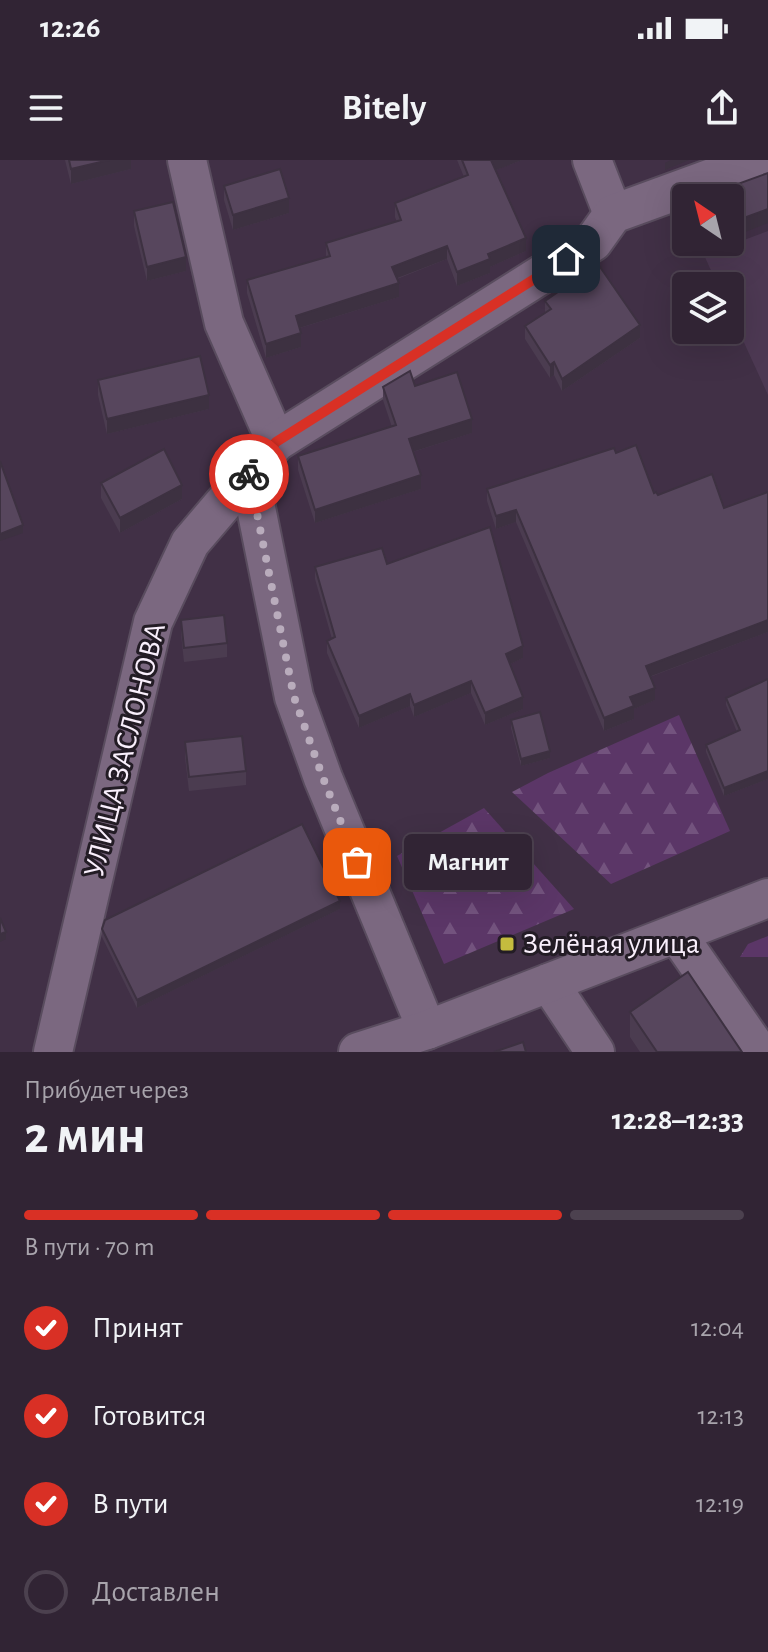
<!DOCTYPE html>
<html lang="ru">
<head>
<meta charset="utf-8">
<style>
	:root { --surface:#312434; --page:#392c3c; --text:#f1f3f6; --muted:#a8a4ac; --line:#4c414f; --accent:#d93025 }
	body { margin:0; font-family:"Alegreya Sans",sans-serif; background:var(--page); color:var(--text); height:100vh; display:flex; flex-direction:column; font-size:30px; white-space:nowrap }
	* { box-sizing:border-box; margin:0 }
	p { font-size:26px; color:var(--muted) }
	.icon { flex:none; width:44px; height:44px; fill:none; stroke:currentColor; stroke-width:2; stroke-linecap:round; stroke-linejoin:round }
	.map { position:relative; height:892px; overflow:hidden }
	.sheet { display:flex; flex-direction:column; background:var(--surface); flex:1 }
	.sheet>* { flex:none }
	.needle { width:52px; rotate:325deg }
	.fabs { position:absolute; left:672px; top:24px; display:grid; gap:16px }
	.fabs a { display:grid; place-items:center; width:72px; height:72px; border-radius:8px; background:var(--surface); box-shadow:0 8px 32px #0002,0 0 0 2px var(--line); font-size:40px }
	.pin { position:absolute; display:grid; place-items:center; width:68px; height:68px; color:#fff; margin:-34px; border-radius:16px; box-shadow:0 4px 12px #0006 }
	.courier { position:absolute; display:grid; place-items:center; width:80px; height:80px; margin:-40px; border:6px solid #d93025; border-radius:50%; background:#fff; color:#222; box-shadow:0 2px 10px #0007 }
	.bubble { position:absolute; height:56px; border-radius:8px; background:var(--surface); box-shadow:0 8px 32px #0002,0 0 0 2px var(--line); font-size:26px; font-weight:600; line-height:56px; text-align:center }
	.head em { font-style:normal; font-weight:600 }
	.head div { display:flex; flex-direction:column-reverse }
	.head { display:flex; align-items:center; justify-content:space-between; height:136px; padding:0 24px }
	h1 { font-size:52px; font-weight:600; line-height:60px }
	.bar { display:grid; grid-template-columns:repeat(4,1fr); gap:12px 8px; align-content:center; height:96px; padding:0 24px }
	.bar i { height:10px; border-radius:6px; background:var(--line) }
	.bar .selected { background:var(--accent) }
	.bar p { grid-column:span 4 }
	ol { padding:0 24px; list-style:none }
	li { display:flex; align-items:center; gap:24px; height:88px }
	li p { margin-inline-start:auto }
	li .icon { padding:8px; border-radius:50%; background:var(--accent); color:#fff; stroke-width:4 }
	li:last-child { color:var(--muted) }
	li i { width:44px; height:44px; border:4px solid var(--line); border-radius:50% }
	.status { display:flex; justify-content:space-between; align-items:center; height:56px; padding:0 40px; background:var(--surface); direction:ltr }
	.status svg { height:22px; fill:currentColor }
	header { display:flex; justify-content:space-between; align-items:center; height:104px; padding:0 24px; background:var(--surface); font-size:36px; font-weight:600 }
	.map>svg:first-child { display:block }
	.built { fill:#4d3953 }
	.forest { fill:url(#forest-firs) }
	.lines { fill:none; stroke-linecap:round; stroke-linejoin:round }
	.minor-casing { stroke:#594c5e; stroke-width:42 }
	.minor { stroke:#7b6880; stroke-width:38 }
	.wall { fill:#4b3c50 }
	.shaded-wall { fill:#3d3141 }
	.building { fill:#57465d; stroke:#3d3141; stroke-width:2 }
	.done { stroke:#b9acbc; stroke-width:8; stroke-dasharray:0 14.4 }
	.route { stroke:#d93025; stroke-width:10 }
	.poi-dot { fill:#c4bc3e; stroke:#231c25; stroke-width:3 }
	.labels { text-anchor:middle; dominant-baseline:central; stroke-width:6; stroke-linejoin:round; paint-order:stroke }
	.street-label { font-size:30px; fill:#f9effc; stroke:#231c25 }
	.poi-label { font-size:30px; fill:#f9effc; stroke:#231c25; text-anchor:start }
</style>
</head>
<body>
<div class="status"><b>12:26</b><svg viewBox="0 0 49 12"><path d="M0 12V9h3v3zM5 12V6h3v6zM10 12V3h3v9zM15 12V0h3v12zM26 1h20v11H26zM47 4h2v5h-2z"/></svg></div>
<header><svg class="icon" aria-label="menu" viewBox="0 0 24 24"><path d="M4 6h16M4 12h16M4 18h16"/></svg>Bitely<svg class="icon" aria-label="share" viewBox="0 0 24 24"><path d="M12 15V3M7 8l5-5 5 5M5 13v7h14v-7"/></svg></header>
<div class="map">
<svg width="768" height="892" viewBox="0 0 768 892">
	<defs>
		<pattern id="forest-firs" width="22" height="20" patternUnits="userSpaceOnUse" patternTransform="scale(2)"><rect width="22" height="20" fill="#5b3667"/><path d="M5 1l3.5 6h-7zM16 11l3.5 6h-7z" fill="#73537e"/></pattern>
	</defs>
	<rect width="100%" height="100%" fill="#413046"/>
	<polygon class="built" points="768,71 768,235 730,152 730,126 718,126 704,95"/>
	<g class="forest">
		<polygon points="679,555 730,671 611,724 512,632 548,613"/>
		<polygon points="484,648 574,749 444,804 397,696"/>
		<polygon points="768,776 768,797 740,797 748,784"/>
	</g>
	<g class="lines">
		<defs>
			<g id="minor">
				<polyline points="187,0 224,163 276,282"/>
				<polyline points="592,0 613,54"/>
				<polyline points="249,313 294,537 323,618 427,870"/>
				<polyline points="677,774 759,892"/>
				<polyline points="549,823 595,892"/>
				<polyline points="53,892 153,462 190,383 276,282 593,82 613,54 761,0"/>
				<polyline points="358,892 427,870 768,738"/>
			</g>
		</defs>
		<use href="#minor" class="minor-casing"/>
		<use href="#minor" class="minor"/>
	</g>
	<g class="wall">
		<polygon points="65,0 131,0 131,9 71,24"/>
		<polygon points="457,0 522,0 496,10 526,91 490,107 490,113 457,126 447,99 397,119 399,137 300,168 301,187 266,198 247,133 247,120 326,97 326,83 397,62 395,57 395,43 464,17"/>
		<polygon points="224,26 289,53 233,70 224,40"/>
		<polygon points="134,51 186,111 147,121 134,66"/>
		<polygon points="545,141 640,178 562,231 554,215 550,218 525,179 525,166 545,153"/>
		<polygon points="98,220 209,249 107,274 98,235"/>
		<polygon points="415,226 472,273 413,292 421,329 315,363 298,310 298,296 392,267 383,240 383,227"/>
		<polygon points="616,293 658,335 768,472 650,517 655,540 634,549 634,559 604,571 516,362 496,369 487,341 487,329"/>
		<polygon points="101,323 182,339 120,373 101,338"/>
		<polygon points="387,404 523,498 510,504 523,549 485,565 471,533 414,557 410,546 359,568 327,493 327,481 332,479 315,419 315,407"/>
		<polygon points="181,460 227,483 227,497 184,502 181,474"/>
		<polygon points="768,519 768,619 724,636 706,592 706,585 737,572 726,545 726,538"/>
		<polygon points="511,560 550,598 521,606 511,568"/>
		<polygon points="185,582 246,611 246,625 189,631 185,597"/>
		<polygon points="340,749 137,848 102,777 102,769"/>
		<polygon points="630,852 742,892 640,892 630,877"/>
	</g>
	<g class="shaded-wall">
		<polygon points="109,0 131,0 131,9 71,24 71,9"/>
		<polygon points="491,0 522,0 491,12"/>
		<polygon points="671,0 689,0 665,10 665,3"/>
		<polygon points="289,38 289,53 233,70 233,55"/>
		<polygon points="768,49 768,63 730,78 730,63"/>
		<polygon points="526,78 526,91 490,107 490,113 457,126 457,112 488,94"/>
		<polygon points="447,86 447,99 392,120 392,107"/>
		<polygon points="186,97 186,111 147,121 147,107"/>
		<polygon points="399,123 399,137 296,169 296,156"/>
		<polygon points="640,165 640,178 562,231 562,219"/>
		<polygon points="301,173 301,187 266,198 266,184"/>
		<polygon points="554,202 554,215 550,218 550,205"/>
		<polygon points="209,235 209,249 107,274 107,259"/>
		<polygon points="472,259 472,273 409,293 409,279"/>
		<polygon points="421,315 421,329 315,363 315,350"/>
		<polygon points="182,325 182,339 120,373 120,358"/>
		<polygon points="516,350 516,362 496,369 496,356"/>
		<polygon points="23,365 23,373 0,381 0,374"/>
		<polygon points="768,460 768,472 646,518 646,506"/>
		<polygon points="523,486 523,498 506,506 506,494"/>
		<polygon points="471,521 471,533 414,557 414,545"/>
		<polygon points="655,528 655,540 634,549 634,559 604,571 604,558 630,537"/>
		<polygon points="410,534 410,546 359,568 359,556"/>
		<polygon points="523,537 523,549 485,565 485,553"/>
		<polygon points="550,591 550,598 521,606 521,599"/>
		<polygon points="768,611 768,619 724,636 724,628"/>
		<polygon points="340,741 340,749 137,848 137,840"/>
		<polygon points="6,772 6,779 0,782 0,774"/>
	</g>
	<g class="building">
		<polygon points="69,0 109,0 71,9"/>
		<polygon points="462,0 491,0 526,78 488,94 490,99 457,112 447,86 392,107 399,123 296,156 301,173 266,184 247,120 330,96 326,83 401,60 395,43 468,15"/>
		<polygon points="280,9 289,38 233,55 224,26"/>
		<polygon points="768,13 768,49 730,63 730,38 712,38 710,34"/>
		<polygon points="173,42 186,97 147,107 134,51"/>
		<polygon points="598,104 640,165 562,219 554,202 550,205 525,166 551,149 545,141"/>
		<polygon points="200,196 209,235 107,259 98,220"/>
		<polygon points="410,211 415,226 457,212 472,259 409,279 421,315 315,350 298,296 396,265 383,227"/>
		<polygon points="636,285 654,333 656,332 658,335 712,314 724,348 768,332 768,460 646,506 655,528 630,537 634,546 604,558 516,350 496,356 487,329 614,288 616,293"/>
		<polygon points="164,289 182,325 120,358 101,323"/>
		<polygon points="0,301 23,365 0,374"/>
		<polygon points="490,367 523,486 506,494 523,537 485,553 471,521 414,545 410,534 359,556 327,481 335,477 315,407 382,388 387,404"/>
		<polygon points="224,455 227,483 184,488 181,460"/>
		<polygon points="768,519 768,611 724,628 706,585 740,570 726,538"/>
		<polygon points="540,552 550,591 521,599 511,560"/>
		<polygon points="242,576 246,611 189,617 185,582"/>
		<polygon points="302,664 340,741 137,840 102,769 105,760"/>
		<polygon points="0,758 6,772 0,774"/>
		<polygon points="688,812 742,892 657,892 630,852"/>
		<polygon points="523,882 526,892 494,892"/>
	</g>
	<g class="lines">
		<polyline class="done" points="249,314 294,537 323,618 357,702"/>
		<polyline class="route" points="249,314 276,282 566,99"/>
	</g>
	<rect class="poi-dot" x="499" y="776" width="16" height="16" rx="4"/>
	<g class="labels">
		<g class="street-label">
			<text transform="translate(125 590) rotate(-76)">УЛИЦА ЗАСЛОНОВА</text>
		</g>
		<g class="poi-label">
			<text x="523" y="784">Зелёная улица</text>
		</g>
	</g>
</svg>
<div class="fabs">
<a><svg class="needle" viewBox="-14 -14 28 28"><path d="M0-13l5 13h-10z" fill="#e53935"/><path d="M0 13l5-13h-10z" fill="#a8a4ac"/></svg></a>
<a><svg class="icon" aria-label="layers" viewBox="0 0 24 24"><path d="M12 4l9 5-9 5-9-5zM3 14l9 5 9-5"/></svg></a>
</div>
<div class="pin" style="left:357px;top:702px;background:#ea580c"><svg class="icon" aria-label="bag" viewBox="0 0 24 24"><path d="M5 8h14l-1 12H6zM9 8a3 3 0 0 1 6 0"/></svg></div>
<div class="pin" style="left:566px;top:99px;background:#1f2937"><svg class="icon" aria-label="home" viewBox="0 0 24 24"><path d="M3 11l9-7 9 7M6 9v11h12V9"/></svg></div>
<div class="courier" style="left:249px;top:314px"><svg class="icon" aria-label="bike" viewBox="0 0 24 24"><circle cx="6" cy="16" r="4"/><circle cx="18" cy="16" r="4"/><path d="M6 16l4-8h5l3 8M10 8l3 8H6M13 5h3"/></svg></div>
<div class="bubble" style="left:404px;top:674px;width:128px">Магнит</div>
</div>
<section class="sheet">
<div class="head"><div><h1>2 мин</h1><p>Прибудет через</p></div><em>12:28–12:33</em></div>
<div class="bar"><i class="selected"></i><i class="selected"></i><i class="selected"></i><i></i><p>В пути · 70 m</p></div>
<ol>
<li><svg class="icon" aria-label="check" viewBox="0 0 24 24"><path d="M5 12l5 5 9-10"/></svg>Принят<p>12:04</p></li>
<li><svg class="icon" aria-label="check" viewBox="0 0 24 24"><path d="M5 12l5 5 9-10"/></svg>Готовится<p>12:13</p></li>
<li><svg class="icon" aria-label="check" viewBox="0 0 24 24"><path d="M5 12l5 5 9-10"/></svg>В пути<p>12:19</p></li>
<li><i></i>Доставлен</li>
</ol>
</section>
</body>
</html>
